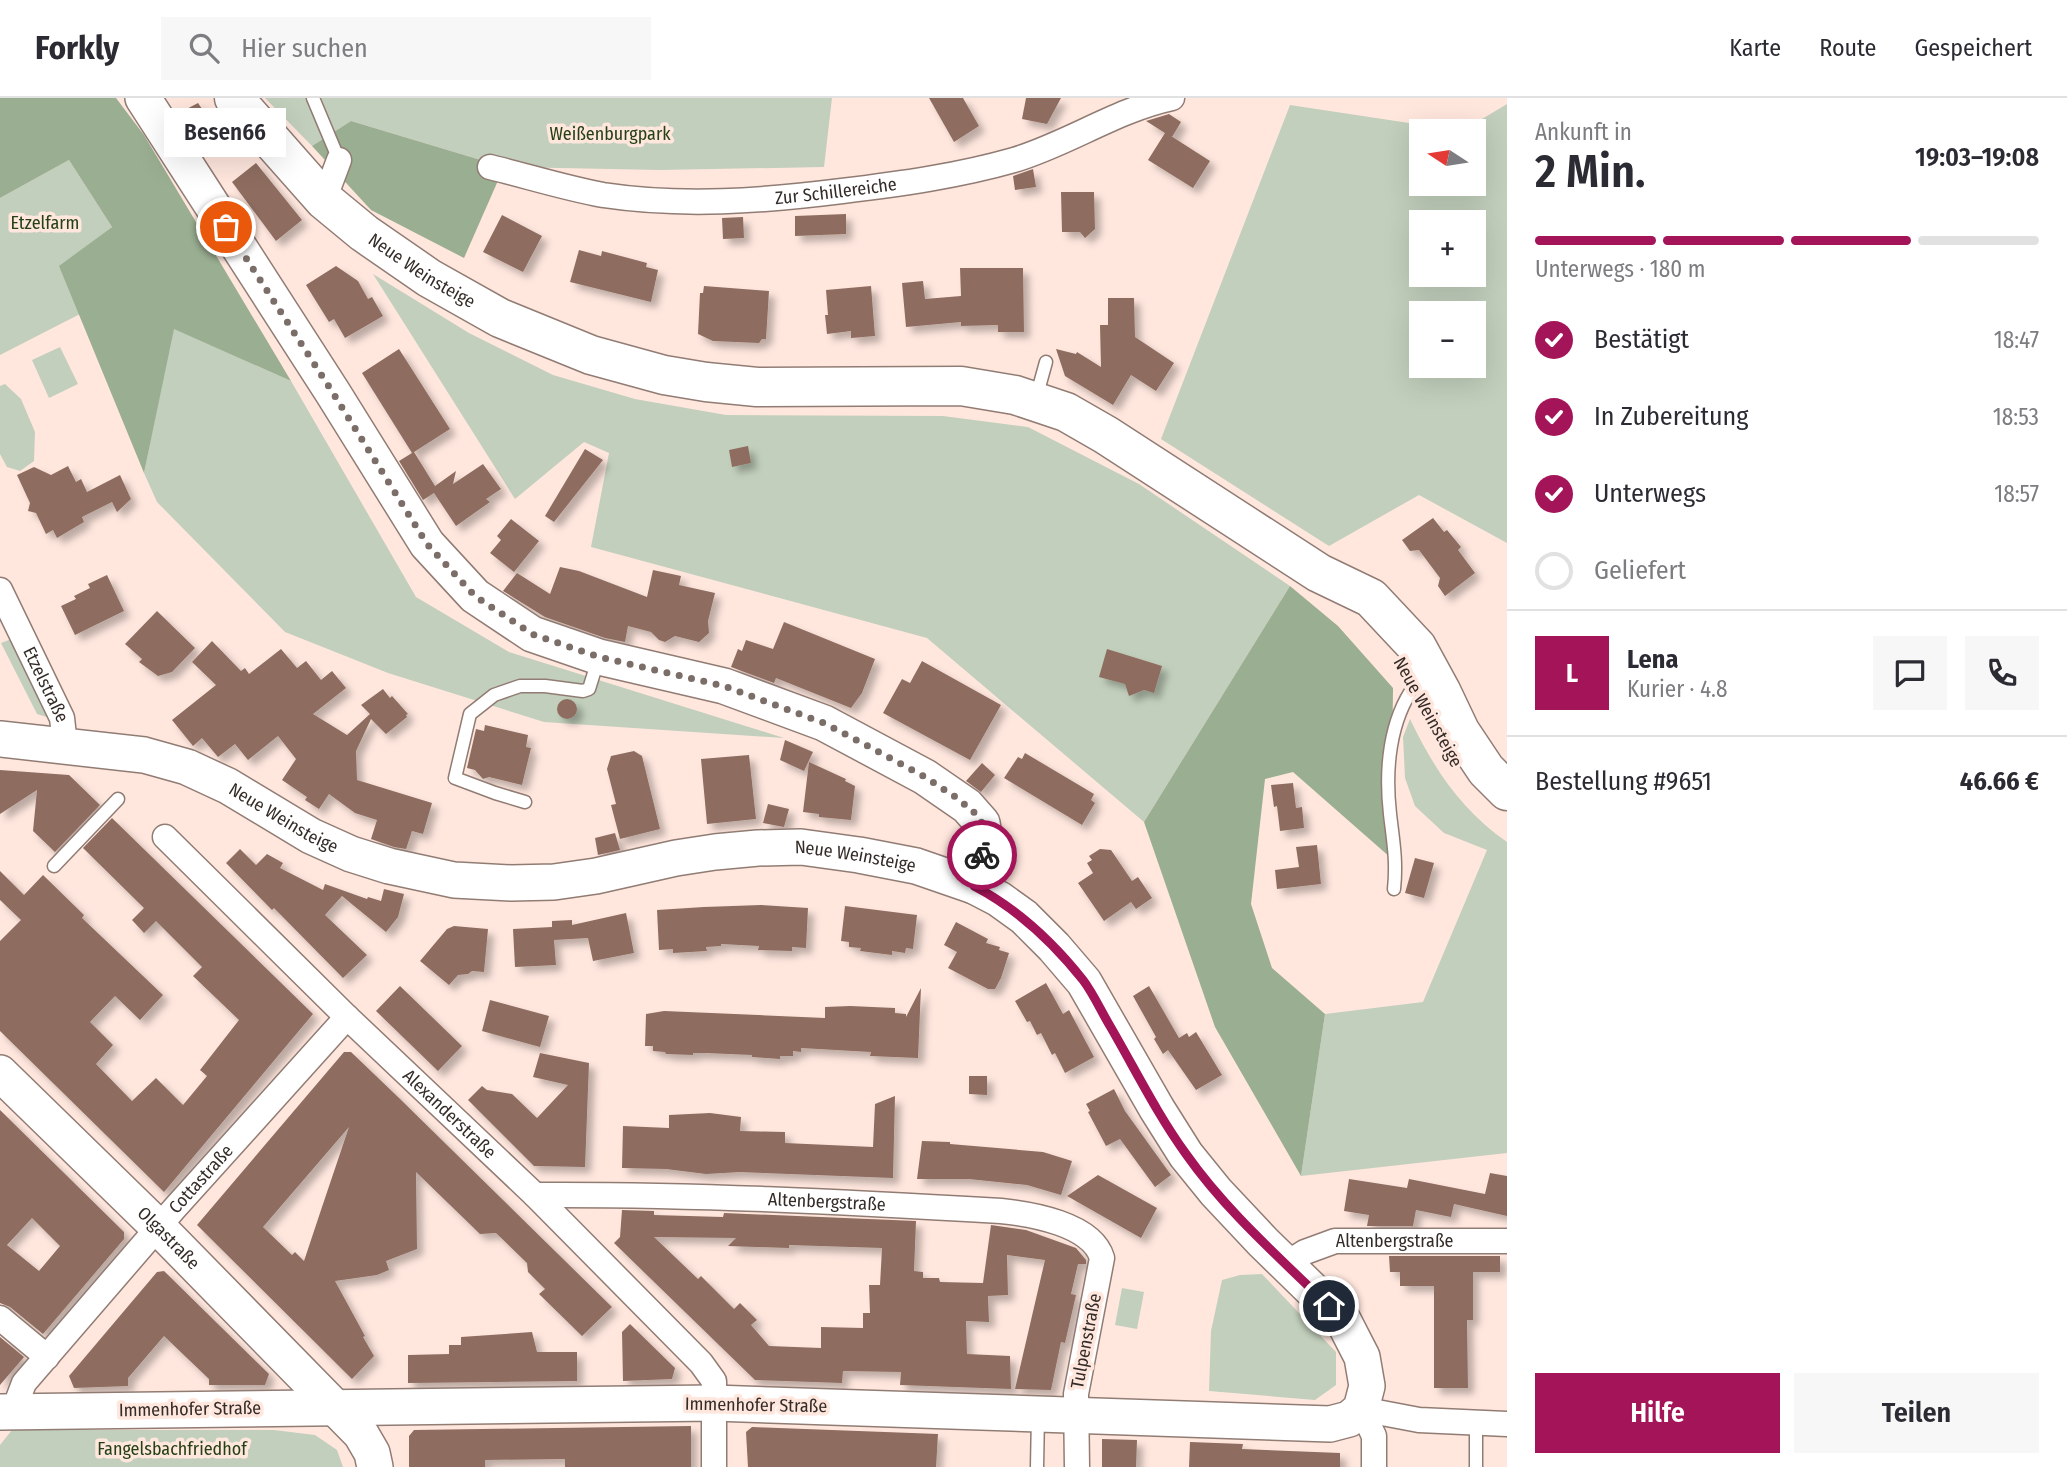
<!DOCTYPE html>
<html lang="de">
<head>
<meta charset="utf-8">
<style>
	:root { --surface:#fff; --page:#f7f7f7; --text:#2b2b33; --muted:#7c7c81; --line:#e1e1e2; --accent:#a41458 }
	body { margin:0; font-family:"Fira Sans Condensed",sans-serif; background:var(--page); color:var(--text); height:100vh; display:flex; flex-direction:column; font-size:26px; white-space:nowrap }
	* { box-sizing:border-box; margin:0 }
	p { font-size:23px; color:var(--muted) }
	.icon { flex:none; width:38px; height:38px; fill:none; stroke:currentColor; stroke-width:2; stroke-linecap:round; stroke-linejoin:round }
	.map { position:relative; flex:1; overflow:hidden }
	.side { display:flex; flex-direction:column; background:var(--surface); width:560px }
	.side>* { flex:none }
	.needle { width:46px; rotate:282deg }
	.tools { position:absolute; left:1409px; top:21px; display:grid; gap:14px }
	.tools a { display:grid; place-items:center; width:77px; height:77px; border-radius:0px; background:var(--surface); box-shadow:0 7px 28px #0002; font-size:35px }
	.pin { position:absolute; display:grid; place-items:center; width:60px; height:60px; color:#fff; margin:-30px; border:4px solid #fff; border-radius:50%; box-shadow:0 2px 7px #0007 }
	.courier { position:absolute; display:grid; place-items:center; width:70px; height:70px; margin:-35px; border:5px solid #a41458; border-radius:50%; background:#fff; color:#222; box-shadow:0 2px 9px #0007 }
	.bubble { position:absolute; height:49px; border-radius:0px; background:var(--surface); box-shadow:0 7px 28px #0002; font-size:23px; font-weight:600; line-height:49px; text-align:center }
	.summary em { font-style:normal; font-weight:600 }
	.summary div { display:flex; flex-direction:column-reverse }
	.summary { display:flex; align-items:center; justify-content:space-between; height:119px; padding:0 28px }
	h1 { font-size:46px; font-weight:600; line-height:52px }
	.bar { display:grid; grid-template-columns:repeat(4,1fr); gap:10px 7px; align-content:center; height:84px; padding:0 28px }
	.bar i { height:9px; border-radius:5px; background:var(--line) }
	.bar .active { background:var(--accent) }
	.bar p { grid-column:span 4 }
	.line { display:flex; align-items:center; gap:18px; padding:0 28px; border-top:2px solid var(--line) }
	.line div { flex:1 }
	.round { display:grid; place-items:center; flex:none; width:74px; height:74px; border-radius:0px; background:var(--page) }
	ol { padding:0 28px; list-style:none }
	li { display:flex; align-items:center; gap:21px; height:77px }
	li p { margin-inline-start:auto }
	li .icon { padding:7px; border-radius:50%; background:var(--accent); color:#fff; stroke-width:4 }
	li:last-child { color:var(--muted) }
	li i { width:38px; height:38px; border:4px solid var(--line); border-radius:50% }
	.button { display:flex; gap:14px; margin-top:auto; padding:14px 28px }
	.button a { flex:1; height:80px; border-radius:0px; background:var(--accent); color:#fff; font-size:28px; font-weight:600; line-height:80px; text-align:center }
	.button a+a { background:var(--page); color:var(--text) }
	header { display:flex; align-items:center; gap:42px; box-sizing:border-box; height:98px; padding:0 35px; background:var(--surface); border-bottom:2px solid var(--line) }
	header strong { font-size:33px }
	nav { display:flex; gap:38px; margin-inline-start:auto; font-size:24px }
	.search { width:490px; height:63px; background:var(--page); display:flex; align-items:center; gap:18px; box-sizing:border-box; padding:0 24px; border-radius:0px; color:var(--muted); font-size:26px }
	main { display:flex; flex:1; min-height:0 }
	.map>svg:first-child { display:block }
	.green { fill:#c2cfbc; fill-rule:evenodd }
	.forest { fill:#9aae91 }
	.building { fill:#8e6d60; fill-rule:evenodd; filter:url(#shadow) }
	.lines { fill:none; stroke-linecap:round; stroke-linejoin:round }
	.lane-casing { stroke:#917c74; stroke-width:15 }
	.street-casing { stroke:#917c74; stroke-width:27 }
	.secondary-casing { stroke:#917c74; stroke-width:38 }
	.primary-casing { stroke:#917c74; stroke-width:41 }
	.lane { stroke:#fff; stroke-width:12 }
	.street { stroke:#fff; stroke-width:24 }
	.secondary { stroke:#fff; stroke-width:35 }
	.primary { stroke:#fff; stroke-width:38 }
	.done { stroke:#7b6d68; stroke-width:7; stroke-dasharray:0 12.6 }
	.route { stroke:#a41458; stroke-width:9 }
	.labels { text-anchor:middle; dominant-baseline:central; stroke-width:7; stroke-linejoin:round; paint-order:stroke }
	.park-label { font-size:18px; fill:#244014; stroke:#ffe7de }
	.street-label { font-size:18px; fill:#342c28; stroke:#ffe7de }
</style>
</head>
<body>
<header>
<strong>Forkly</strong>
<div class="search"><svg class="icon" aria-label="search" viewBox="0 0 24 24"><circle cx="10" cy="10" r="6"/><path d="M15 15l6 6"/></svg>Hier suchen</div>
<nav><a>Karte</a><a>Route</a><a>Gespeichert</a></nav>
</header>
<main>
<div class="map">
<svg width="1507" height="1369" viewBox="0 0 1507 1369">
	<defs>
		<filter id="shadow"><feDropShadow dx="6" dy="6" stdDeviation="3.5" flood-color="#0004"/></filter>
	</defs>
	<rect width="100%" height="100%" fill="#ffe7de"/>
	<g class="green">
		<polygon points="265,0 832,0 824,69 660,72 504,69 351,23 312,48"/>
		<path d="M1507 6V445L1419 397 1329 448 1161 341 1290 7 1462 33ZM1474 33V86H1421V33ZM1421 124H1474V177H1421ZM1421 215H1474V268H1421Z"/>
		<polygon points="69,62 112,129 60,168 80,216 0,257 0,100"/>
		<polygon points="373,176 469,235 553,277 635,301 726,317 943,318 1028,329 1139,386 1290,488 1144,724 927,540 591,449 609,355 584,344 515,401"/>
		<polygon points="173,230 291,283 416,499 509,554 784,640 544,624 388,575 285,534 157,404 144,375"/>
		<polygon points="60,249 78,286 49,300 32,262"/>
		<polygon points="5,286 21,301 35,334 34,363 20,373 7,369 0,356 0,288"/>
		<polygon points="14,540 53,621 37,616 1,545"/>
		<path d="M1410 621C1434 671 1461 712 1507 744V1055L1301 1078 1325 916 1423 904 1487 752 1444 735 1415 708 1405 680 1403 639Z"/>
		<polygon points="1262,1176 1336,1254 1336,1287 1315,1302 1209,1293 1211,1233 1222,1182 1240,1177"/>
		<polygon points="1122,1190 1144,1194 1137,1231 1115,1227"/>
		<polygon points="12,1332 274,1332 315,1337 337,1352 343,1369 0,1369 0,1347"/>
	</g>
	<g class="forest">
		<polygon points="0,0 116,0 144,37 291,283 174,231 144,375 59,168 112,129 69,62 0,100"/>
		<polygon points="351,23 504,69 464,160 371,112 312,48"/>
		<polygon points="1290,488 1338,528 1393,590 1391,760 1293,674 1265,681 1251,806 1272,870 1325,916 1301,1078 1215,929 1144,724"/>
	</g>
	<g class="building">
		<polygon points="929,0 963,0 979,28 954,44"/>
		<polygon points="1026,0 1061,0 1047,26 1022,21"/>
		<polygon points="198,5 211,24 191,37 177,16"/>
		<polygon points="1169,16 1181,24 1172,39 1171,38 1210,63 1193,90 1148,62 1165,35 1146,23"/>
		<polygon points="256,65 302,122 276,143 232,84"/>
		<polygon points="1033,71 1036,89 1015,92 1013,78"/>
		<polygon points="1061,94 1094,94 1095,131 1085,140 1080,134 1062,134"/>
		<polygon points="846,116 846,136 795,138 795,118"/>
		<polygon points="502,117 542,138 523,174 483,154"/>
		<polygon points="743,119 744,140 723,141 722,120"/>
		<polygon points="579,152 601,158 602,153 647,165 646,169 658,172 651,204 570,184"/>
		<polygon points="336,168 358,183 368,201 372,199 383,218 345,240 334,221 329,224 306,187"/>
		<polygon points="960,170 1023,170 1024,234 998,234 998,227 961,228 961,224 906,229 902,185 923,183 925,201 961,198"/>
		<polygon points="704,188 769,193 766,241 762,241 759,245 713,243 698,236 700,195 703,195"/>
		<polygon points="871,188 875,238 851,240 851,233 827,236 825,217 828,217 826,192"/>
		<polygon points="1108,200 1134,200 1135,239 1174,265 1156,293 1131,277 1113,307 1065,278 1056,251 1076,256 1077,254 1101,269 1100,227 1108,227"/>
		<polygon points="399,251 450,331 414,354 435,388 456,373 453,386 483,366 501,391 486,401 490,404 456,428 434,395 423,402 399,363 412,355 362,275"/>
		<polygon points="748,348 751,365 732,369 729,352"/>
		<polygon points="585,351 603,362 554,424 545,418"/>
		<polygon points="68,368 76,384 81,381 87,394 120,377 131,401 117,414 112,404 82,419 84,424 57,440 53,432 46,436 36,415 28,413 30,405 17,377 34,369 51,377"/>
		<polygon points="1433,420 1444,434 1447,432 1461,449 1458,452 1475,475 1445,498 1438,488 1440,480 1419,452 1410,453 1402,442"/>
		<polygon points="511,421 539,443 514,474 490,455 501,442 497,438"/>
		<polygon points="560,469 579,473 647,499 653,472 681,478 679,487 715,495 708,523 709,535 699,544 675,538 665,544 659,542 651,534 628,528 625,544 605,540 545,519 503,493 517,475 550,496"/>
		<polygon points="107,477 124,513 75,537 61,508 76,501 74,498 90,490 88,486"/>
		<polygon points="157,513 195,550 172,574 158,578 139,564 142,561 125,546"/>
		<polygon points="784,524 875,561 862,595 851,610 776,580 774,585 731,569 738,551 742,553 746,542 773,551"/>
		<polygon points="212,543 241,573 245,570 249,576 281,551 297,570 306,563 321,582 332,573 346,590 313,616 347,637 370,616 361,607 383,591 390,600 392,598 408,616 406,617 407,619 386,636 371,621 356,653 357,682 432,705 423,736 412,733 406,751 394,749 371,741 377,722 355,715 329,696 319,711 305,702 307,699 282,682 296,661 278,638 248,662 235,646 218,659 202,640 193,648 172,622 216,587 192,564"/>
		<polygon points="1107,551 1162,568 1154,595 1144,592 1129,598 1125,586 1099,579"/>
		<polygon points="922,563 1001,607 970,662 883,615 902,581 910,585"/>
		<circle cx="567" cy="611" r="10"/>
		<polygon points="485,627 528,637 526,649 531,650 522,687 489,679 483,681 475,672 467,670 476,631 484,633"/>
		<polygon points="785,642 813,654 804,673 780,662"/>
		<polygon points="634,653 642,658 660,731 620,741 611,707 616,706 607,671 611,658"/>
		<polygon points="1025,655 1094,696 1091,702 1095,705 1082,727 1004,680 1018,659 1022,661"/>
		<polygon points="749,657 756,721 707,726 701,661"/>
		<polygon points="809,664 846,681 845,683 855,688 851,722 819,719 819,716 803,714"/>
		<polygon points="982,665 995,677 981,694 966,683"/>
		<polygon points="0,672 69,677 100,707 55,754 33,733 37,692 0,716"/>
		<polygon points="1293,685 1296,710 1302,709 1304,730 1280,733 1277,708 1274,709 1271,687"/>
		<polygon points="768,706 789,711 784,729 763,725"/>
		<polygon points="112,720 313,916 164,1094 0,933 0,843 21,822 0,802 0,773 24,797 43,777 84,817 82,820 163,897 140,922 115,898 90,924 113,947 96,966 132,1003 156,980 183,1007 207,978 200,972 239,922 193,878 202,869 156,823 144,835 132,822 144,810 83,750"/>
		<polygon points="615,735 620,752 598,757 595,740"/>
		<polygon points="1317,747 1321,786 1277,791 1275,772 1299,769 1296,749"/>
		<polygon points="240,751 256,767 267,756 283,765 280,770 323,792 325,786 367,801 368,799 381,803 384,791 404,796 398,819 386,834 342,798 325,817 367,857 343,880 274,810 272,812 226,765"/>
		<polygon points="1100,751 1111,752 1132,783 1138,779 1152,800 1136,811 1131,804 1104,823 1078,785 1093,775 1087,765 1092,762 1089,758"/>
		<polygon points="1415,760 1434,765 1424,800 1405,795"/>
		<polygon points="761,807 808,810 806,850 792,849 792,853 758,852 759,848 721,846 721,848 706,849 707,853 673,855 673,851 659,852 657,812 704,809"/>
		<polygon points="845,808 917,817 913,851 906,850 905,855 892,853 892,857 860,853 861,850 849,849 849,844 841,843"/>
		<polygon points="626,815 634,855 593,863 588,840 554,842 556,867 515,869 513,831 552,829 552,823 572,822 572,827"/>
		<polygon points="956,824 988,841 986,845 1000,849 999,852 1009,855 1001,880 995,891 988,891 948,870 957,854 944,847"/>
		<polygon points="454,828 488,831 484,874 472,873 468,876 458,877 449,887 420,863 447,831"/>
		<polygon points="1046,885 1063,916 1069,912 1094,959 1065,975 1055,955 1052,957 1041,935 1037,937 1030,923 1027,924 1015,903"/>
		<polygon points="400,888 462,948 438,973 376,913"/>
		<polygon points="1149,888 1179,940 1187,935 1189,939 1196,934 1222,977 1196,992 1168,952 1163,956 1154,941 1156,939 1133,898"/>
		<polygon points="921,890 918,960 870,958 871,954 801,950 801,954 793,953 793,958 780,958 780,961 752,959 752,957 706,955 693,955 693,957 666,956 665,954 653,953 653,948 645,948 646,916 664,913 825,920 825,909 850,908 895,910 895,915 906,916 906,919"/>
		<polygon points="490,902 549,918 540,949 482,933"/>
		<path d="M344 954H351L398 999 612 1209 582 1238 539 1196 545 1191 528 1174 527 1165 496 1135 480 1136 416 1074 417 1151 386 1163 389 1172 377 1177 335 1183 365 1238 363 1239 374 1258 352 1281 197 1127ZM349 1029 322 1109 304 1163 295 1154 292 1157 263 1129Z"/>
		<polygon points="540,955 589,965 585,1069 534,1068 468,1002 482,988 487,992 512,996 537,1020 568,987 533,979"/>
		<polygon points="969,978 987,978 987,997 969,996"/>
		<polygon points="1114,991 1125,1013 1171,1077 1155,1089 1120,1041 1106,1048 1088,1014 1090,1013 1086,1006"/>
		<polygon points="895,998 893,1080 740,1074 706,1076 666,1071 622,1070 623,1028 669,1030 669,1017 710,1015 741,1019 740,1033 785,1034 785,1045 873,1049 875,1006"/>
		<path d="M0 1012 124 1134V1141L43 1236 10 1209 0 1205ZM32 1120 60 1148 39 1173 7 1147Z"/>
		<polygon points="922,1043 950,1044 950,1046 1043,1054 1072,1063 1061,1097 1027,1087 969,1081 917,1081"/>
		<polygon points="1490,1075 1507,1078 1507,1118 1454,1106 1451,1119 1416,1112 1413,1128 1367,1128 1369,1117 1344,1113 1349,1081 1407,1090 1409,1081 1485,1096"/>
		<polygon points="1098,1077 1157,1110 1141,1140 1067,1098"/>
		<path d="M622 1112 654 1113V1117L723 1119 724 1115 916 1123 914 1173 923 1174V1180H939L940 1184 983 1185 991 1127 1026 1132 1076 1150 1086 1162V1166H1078L1071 1196 1076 1197 1065 1245 1061 1244 1051 1292 1015 1291 1045 1162 1007 1157 1008 1197 988 1198 989 1224 966 1223 967 1256 1010 1258 1011 1291 900 1287 901 1274 843 1273 842 1285 755 1282 614 1145 620 1139ZM654 1139 736 1140 728 1148 789 1150V1147L882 1150 880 1187H869L870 1215H863V1230L821 1229V1250L769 1248 751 1227 757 1222 740 1205 734 1211 701 1178 698 1181Z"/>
		<polygon points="1389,1158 1500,1158 1500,1174 1473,1174 1473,1222 1467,1222 1468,1290 1434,1290 1434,1188 1400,1188 1400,1174 1390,1174"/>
		<polygon points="164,1173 269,1276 265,1287 209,1287 209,1281 164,1238 128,1280 128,1288 74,1290 69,1278 157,1174"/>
		<polygon points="630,1226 675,1270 672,1281 623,1283 622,1234"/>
		<polygon points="532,1234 537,1254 577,1254 577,1283 408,1285 408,1257 449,1256 449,1247 461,1247 461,1239"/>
		<polygon points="0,1239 24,1259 0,1287"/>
		<polygon points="691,1328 691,1369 565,1369 565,1361 485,1362 485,1369 409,1369 409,1338 414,1332"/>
		<polygon points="752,1329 938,1336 936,1369 748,1369 746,1334"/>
		<polygon points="1102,1341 1137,1342 1136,1369 1102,1369"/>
		<polygon points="1190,1344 1243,1346 1242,1351 1340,1355 1340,1369 1189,1369"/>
	</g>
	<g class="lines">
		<defs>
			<g id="lane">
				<polyline points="313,0 339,62"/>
				<polyline points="1036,300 1046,264"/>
				<polyline points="525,704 495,695 455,680 470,616 494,597 520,588 545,588 583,593 589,591 598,562"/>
				<polyline points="54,768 118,701"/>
				<path d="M1394 791C1397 763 1393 742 1390 716 1385 672 1389 623 1415 587"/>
				<polyline points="1476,1324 1476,1369"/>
				<polyline points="1037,1369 1038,1317"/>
			</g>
			<g id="street">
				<path id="s1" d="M490 69C527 78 565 90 603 97 683 109 762 103 842 93 900 86 958 78 1014 62 1068 46 1116 12 1172 0"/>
				<polyline points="324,102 339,62"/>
				<path id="s2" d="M0 492 62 620 65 647"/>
				<path id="s3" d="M165 739 347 919 535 1097 701 1265 714 1283V1369"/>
				<path id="s4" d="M535 1097C691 1096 846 1104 1001 1113 1031 1116 1092 1126 1102 1160L1076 1296 1077 1369"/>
				<path id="s5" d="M1286 1166 1305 1154 1335 1143H1507"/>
				<polyline points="0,1220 47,1259"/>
				<polyline points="1361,1311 1419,1322 1507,1326"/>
				<polyline points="1361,1311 1374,1338 1374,1369"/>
				<path id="s6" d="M13 1314 24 1285 174 1111 347 919"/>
			</g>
			<g id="secondary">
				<polyline points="143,0 333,295 427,446 475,498 532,536 599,559 724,588 824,625 925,679 967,708 982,725 985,744 974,788"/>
				<path id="s7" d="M0 641 144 657 187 669 228 688 311 738 351 756 389 768 454 782 511 785 554 784 596 778 676 760 715 754 758 750 801 749 859 757 916 768 974 788 999 801 1024 819 1054 849 1084 884 1157 1011 1186 1057 1216 1094 1263 1144 1343 1222 1362 1259 1367 1288 1361 1311 1349 1321 1330 1326 714 1305 0 1314"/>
				<path id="s8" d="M0 975 159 1130 361 1336 372 1355 375 1369"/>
			</g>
			<g id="primary">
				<path id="s9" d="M234 0 324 102 364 135 429 180 500 220 591 257 664 277 706 284 757 289 961 288 1015 297 1066 314 1106 337 1319 475 1371 500 1417 549 1441 593 1460 633 1486 672 1507 693"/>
			</g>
		</defs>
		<use href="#lane" class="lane-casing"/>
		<use href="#street" class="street-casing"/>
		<use href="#secondary" class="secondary-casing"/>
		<use href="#primary" class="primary-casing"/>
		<use href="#lane" class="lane"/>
		<use href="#street" class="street"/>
		<use href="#secondary" class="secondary"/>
		<use href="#primary" class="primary"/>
	</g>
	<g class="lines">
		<polyline class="done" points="226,129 333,295 427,446 475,498 532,536 599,559 724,588 824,625 866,647 925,679 954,698 973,713 982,725 984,733 982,757"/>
		<path class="route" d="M982 757 974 788C1018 811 1052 843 1083 882 1093 895 1101 913 1110 928 1135 971 1157 1016 1186 1056 1226 1113 1280 1160 1329 1208"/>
	</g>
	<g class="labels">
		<g class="park-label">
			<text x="610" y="36">Weißenburgpark</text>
			<text x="45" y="125">Etzelfarm</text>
			<text x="172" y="1351">Fangelsbachfriedhof</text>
		</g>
		<g class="street-label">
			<text stroke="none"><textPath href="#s1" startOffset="350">Zur Schillereiche</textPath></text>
			<text stroke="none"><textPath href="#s9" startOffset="257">Neue Weinsteige</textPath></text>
			<text stroke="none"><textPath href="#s2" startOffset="105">Etzelstraße</textPath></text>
			<text transform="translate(1428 614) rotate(61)">Neue Weinsteige</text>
			<text stroke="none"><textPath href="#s7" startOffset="299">Neue Weinsteige</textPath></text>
			<text stroke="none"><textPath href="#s7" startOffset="887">Neue Weinsteige</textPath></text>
			<text stroke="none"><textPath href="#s3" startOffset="397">Alexanderstraße</textPath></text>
			<text stroke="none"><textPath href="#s6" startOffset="301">Cottastraße</textPath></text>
			<text stroke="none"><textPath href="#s4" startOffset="292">Altenbergstraße</textPath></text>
			<text stroke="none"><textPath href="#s8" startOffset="236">Olgastraße</textPath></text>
			<text stroke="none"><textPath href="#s5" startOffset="114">Altenbergstraße</textPath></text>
			<text transform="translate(1086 1243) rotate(-79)">Tulpenstraße</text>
			<text transform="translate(756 1307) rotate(1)">Immenhofer Straße</text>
			<text transform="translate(190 1311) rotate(-1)">Immenhofer Straße</text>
		</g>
	</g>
</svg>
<div class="tools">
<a><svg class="needle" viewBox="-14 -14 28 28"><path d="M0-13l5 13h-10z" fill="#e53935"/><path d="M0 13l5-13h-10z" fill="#7c7c81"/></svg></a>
<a>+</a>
<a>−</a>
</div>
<div class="pin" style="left:226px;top:129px;background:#ea580c"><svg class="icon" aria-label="bag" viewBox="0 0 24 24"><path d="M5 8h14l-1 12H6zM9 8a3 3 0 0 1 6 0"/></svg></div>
<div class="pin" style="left:1329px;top:1208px;background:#1f2937"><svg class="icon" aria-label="home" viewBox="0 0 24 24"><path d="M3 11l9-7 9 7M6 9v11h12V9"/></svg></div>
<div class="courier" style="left:982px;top:757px"><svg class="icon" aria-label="bike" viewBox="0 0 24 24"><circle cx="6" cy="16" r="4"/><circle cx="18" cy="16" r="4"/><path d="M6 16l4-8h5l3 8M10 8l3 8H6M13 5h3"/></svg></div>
<div class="bubble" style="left:164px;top:10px;width:122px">Besen66</div>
</div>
<section class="side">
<div class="summary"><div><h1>2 Min.</h1><p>Ankunft in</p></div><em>19:03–19:08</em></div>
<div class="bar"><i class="active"></i><i class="active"></i><i class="active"></i><i></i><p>Unterwegs · 180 m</p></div>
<ol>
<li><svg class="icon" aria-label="check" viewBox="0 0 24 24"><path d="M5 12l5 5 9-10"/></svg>Bestätigt<p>18:47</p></li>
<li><svg class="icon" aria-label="check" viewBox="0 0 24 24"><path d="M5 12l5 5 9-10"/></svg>In Zubereitung<p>18:53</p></li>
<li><svg class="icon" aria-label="check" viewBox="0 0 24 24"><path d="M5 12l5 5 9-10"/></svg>Unterwegs<p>18:57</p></li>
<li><i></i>Geliefert</li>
</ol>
<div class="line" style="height:126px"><b class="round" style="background:var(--accent);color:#fff">L</b><div><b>Lena</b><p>Kurier · 4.8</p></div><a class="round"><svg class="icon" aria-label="chat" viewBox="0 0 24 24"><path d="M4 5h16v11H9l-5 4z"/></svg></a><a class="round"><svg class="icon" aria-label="phone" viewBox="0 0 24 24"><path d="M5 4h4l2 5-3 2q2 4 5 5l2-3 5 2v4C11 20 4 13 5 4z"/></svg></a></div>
<div class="line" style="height:91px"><div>Bestellung #9651</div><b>46.66 €</b></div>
<div class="button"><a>Hilfe</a><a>Teilen</a></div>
</section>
</main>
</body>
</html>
